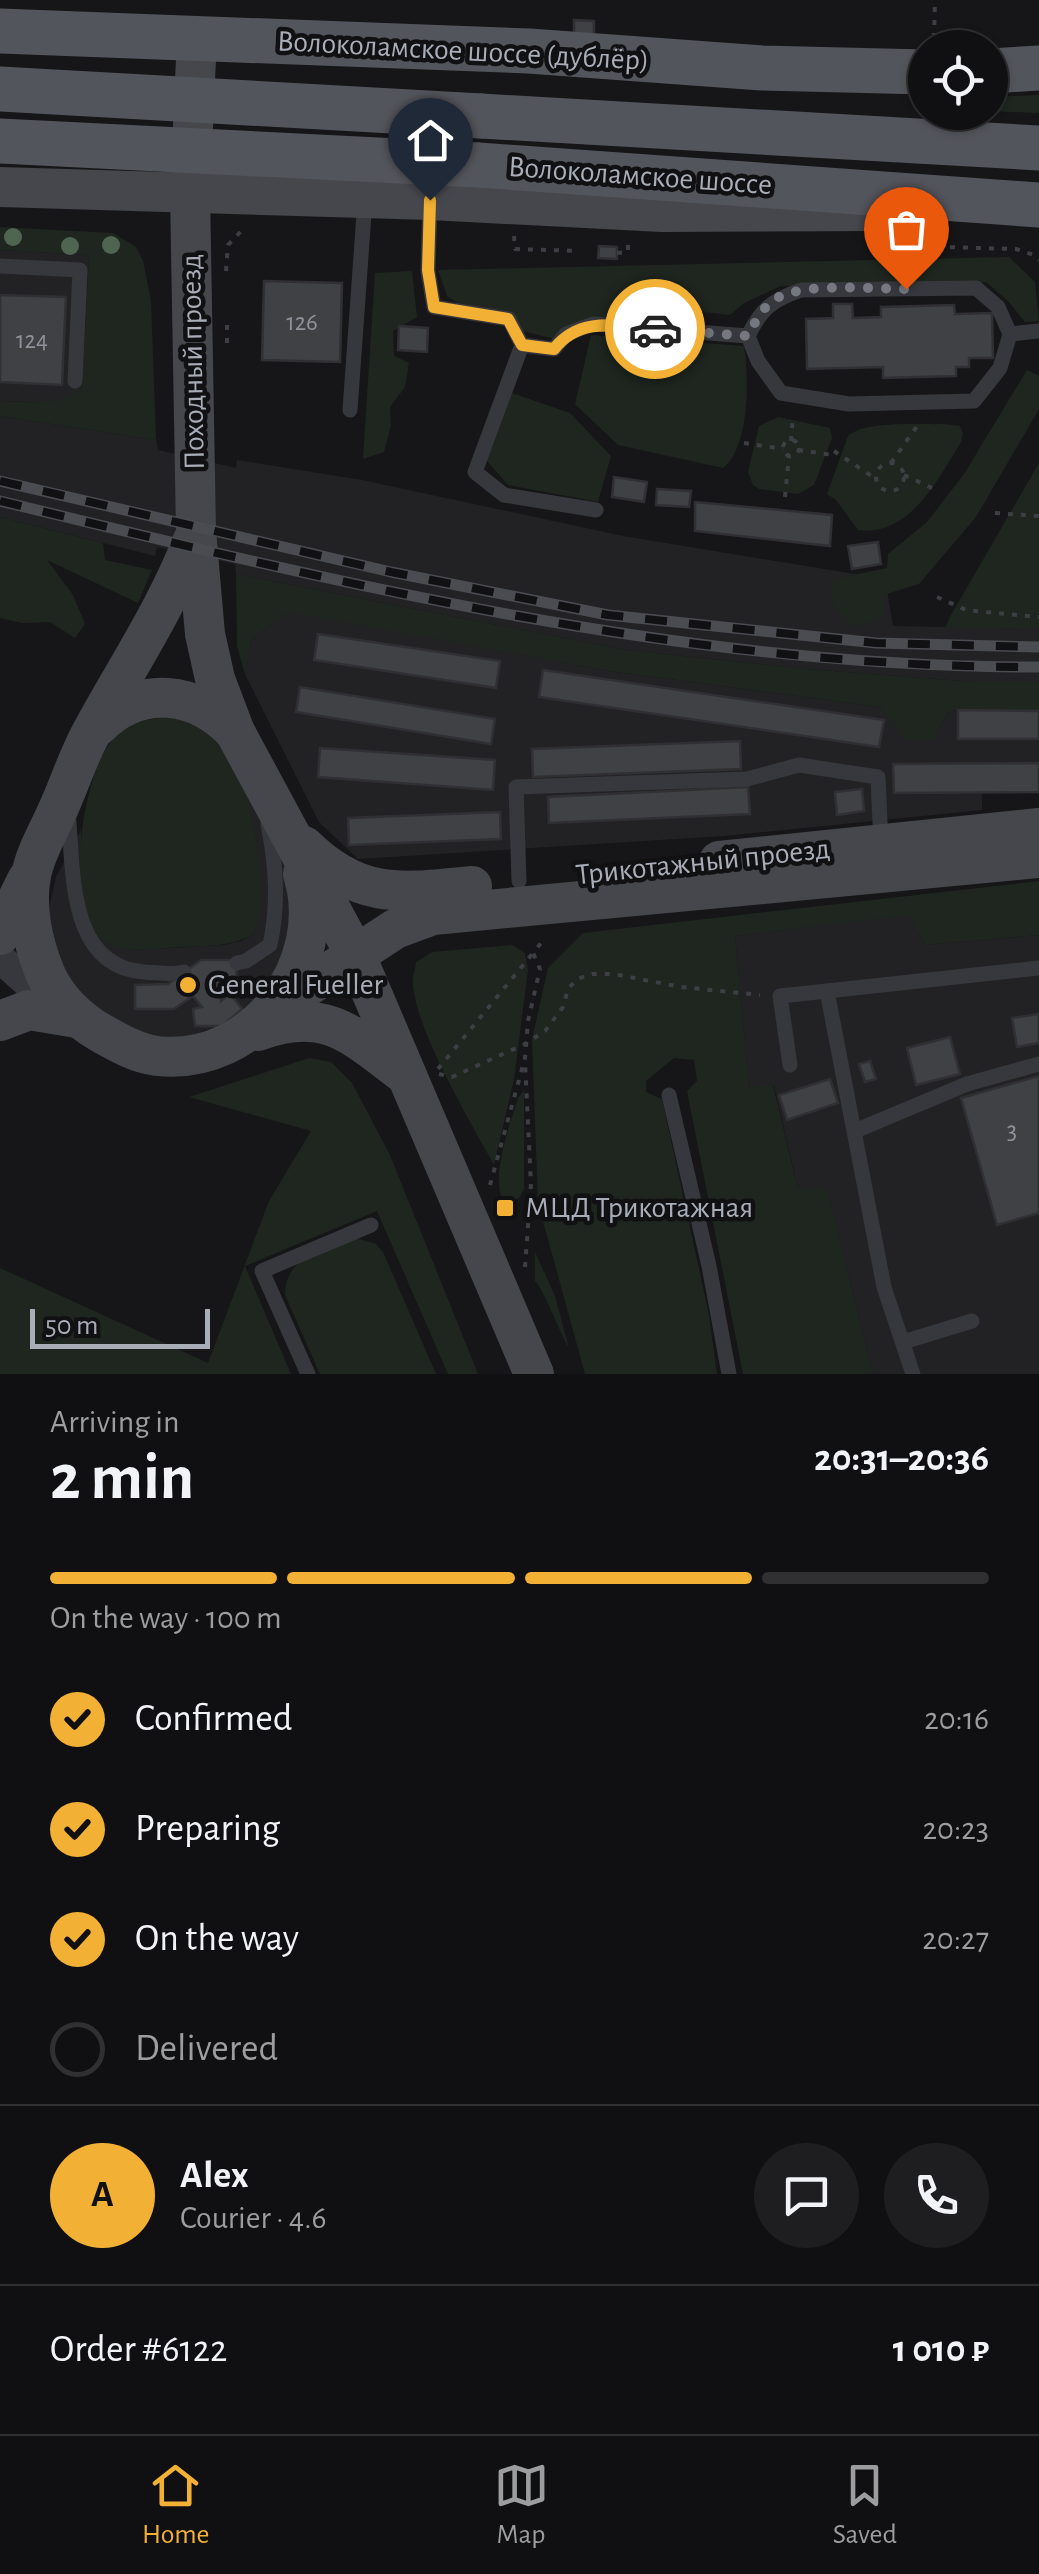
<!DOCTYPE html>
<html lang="en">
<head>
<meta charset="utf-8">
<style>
	:root { --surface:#101012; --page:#1e1e20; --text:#f1f3f6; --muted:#9c9d9f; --line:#303032; --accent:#f2b134 }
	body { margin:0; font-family:"Alegreya Sans",sans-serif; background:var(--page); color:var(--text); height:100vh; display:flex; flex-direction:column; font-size:38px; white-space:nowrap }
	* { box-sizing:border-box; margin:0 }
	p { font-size:32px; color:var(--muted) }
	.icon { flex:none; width:55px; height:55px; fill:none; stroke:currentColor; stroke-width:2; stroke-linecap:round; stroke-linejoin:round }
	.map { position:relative; height:1374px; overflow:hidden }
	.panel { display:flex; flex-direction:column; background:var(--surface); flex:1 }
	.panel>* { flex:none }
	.controls { position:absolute; left:908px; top:30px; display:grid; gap:20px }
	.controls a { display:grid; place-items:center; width:100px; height:100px; border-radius:50%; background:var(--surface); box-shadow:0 2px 8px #0004,0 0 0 2px var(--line); font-size:50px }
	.scale { position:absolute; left:30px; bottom:25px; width:180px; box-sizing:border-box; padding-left:10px; border:5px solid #a8adb8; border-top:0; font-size:28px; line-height:35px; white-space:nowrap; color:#a8adb8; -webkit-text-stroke:8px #111113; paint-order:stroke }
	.pin { position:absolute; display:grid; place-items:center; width:85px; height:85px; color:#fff; margin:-102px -42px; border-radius:50% 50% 50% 0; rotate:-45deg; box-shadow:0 0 10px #0007 }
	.pin .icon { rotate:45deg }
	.courier { position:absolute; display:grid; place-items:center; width:100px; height:100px; margin:-50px; border:8px solid #f2b134; border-radius:50%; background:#fff; color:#222; box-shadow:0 2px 12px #0007 }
	.overview em { font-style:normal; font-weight:700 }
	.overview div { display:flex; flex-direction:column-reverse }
	.overview { display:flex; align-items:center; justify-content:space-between; height:170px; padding:0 50px }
	h1 { font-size:65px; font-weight:700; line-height:75px }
	.bar { display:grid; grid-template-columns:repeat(4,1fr); gap:15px 10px; align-content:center; height:120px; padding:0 50px }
	.bar i { height:12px; border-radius:8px; background:var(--line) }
	.bar .current { background:var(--accent) }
	.bar p { grid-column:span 4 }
	.line { display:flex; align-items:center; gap:25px; padding:0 50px; border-top:2px solid var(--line) }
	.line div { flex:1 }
	.round { display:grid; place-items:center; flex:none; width:105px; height:105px; border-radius:52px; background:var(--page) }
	ol { padding:0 50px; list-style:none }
	li { display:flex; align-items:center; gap:30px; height:110px }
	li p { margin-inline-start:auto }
	li .icon { padding:10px; border-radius:50%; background:var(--accent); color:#111; stroke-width:4 }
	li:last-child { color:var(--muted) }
	li i { width:55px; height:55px; border:5px solid var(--line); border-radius:50% }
	.menu { display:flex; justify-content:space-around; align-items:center; height:140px; border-top:2px solid var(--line); background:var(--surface); font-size:28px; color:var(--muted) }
	.menu a { display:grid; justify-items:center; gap:5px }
	.menu .current { color:var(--accent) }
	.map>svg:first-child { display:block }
	.built { fill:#222225 }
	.green { fill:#1e261f }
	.building { fill:#404145; stroke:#303034; stroke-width:2.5 }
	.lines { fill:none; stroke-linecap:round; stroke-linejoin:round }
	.path { stroke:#3d3f44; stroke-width:4; stroke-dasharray:5 8; stroke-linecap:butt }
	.service { stroke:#37383d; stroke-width:15 }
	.minor { stroke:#37383d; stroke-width:30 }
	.secondary { stroke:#45474d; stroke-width:40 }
	.primary { stroke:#53555c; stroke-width:45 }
	.rail-casing { stroke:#4a4c52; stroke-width:11 }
	.rail { stroke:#111113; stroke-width:8; stroke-dasharray:22; stroke-linecap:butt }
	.primary-bridge { stroke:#53555c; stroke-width:45 }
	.tree { fill:#506452 }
	.done { stroke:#757880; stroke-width:10; stroke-dasharray:0 18 }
	.route { stroke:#f2b134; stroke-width:12 }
	.poi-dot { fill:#f2b134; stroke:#111113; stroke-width:4 }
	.labels { text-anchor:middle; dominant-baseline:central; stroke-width:9; stroke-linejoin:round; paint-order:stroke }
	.number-label { font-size:25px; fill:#8e929b }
	.street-label { font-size:30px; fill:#a8adb8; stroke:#111113 }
	.poi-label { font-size:30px; fill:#a8adb8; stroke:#111113; text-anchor:start }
</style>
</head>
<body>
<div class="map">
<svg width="1039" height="1374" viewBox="0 0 1039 1374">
	<rect width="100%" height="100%" fill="#161618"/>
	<g class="built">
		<polygon points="0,250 89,255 82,388 70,398 49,403 0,401"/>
		<polygon points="0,416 156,440 158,450 236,468 237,460 362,480 623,536 885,579 893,626 1039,629 1039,682 974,682 806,669 626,650 236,574 235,564 157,547 155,556 0,517"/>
		<polygon points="288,611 609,671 880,707 932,740 950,710 1039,711 1039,792 982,792 982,810 724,836 358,859 319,822 245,674 252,639"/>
		<polygon points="247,793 284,859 292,904 292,936 278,976 236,1020 189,1036 162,1039 140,1035 87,1005 57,964 49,908 56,877 81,830 81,893 133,950 224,945 241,941 255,933 256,838"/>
		<polygon points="909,914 925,945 1039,935 1039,1374 873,1374 827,1189 798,1189 774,1086 749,1088 735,936"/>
	</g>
	<g class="green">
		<polygon points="1039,95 1039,113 990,111 990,97"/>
		<path d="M0 227 113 233 135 246 143 260 151 301 156 440 0 416V401C30 402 57 407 82 388L89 255 0 250Z"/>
		<polygon points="1009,257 1035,282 1039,321 1025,322 1008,301 986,282 781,286 744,303 730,315 678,309 621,312 555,339 522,331 461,305 447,296 438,270"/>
		<polygon points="412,271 417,317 393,331 394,356 409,363 405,387 390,407 391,426 384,452 363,459 375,273"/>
		<path d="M591 335 744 346C749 379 750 446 723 468L618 445 575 404Z"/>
		<polygon points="1027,370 1039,376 1039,409 976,517 919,584 883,595 883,618 853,627 833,605 833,579 887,568 888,554 927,522 964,474"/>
		<polygon points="512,393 570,413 611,456 598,502 508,485 487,461"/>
		<polygon points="778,417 830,428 832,438 814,485 798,494 759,489 753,485 748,472 759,426"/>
		<path d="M944 424 960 426 963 434 961 442C938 479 910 537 858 530L836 500 827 494 848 436C865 420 921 425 944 424Z"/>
		<polygon points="1039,463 1039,629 945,628 951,615"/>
		<polygon points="0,517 103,543 105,560 152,570 138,603 47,560 73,595 85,624 75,638 50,622 22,623 0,618"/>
		<polygon points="236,574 626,650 806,669 974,682 1039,682 1039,711 950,710 932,741 906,739 880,707 609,671 288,612 252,639 245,674 237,646"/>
		<path d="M187 715 217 731 247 793 256 838 262 895 255 933C232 947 208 946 181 947 158 948 127 955 106 942 60 916 82 767 116 736 137 717 160 718 187 715Z"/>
		<polygon points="1039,881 1039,935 925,945 909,915 735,936 749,1087 773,1085 798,1189 827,1188 873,1374 743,1374 687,1091 697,1081 694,1060 674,1058 646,1081 646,1092 662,1099 709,1315 717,1374 585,1374 538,1203 532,1039 548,968 583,933"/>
		<path d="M512 945 525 953 528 970 514 1079 494 1165C470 1121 417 1033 413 985 412 978 415 970 416 962L432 952Z"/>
		<polygon points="309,1058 331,1062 352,1083 390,1155 478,1374 448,1374 377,1211 245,1266 291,1374 0,1374 0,1268 208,1363 269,1201 311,1131 189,1097"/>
		<path d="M524 1090V1189L519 1198 506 1202C487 1186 511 1121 518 1098Z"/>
		<path d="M353 1237 376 1244 383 1252 436 1374H320L285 1295C285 1256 324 1250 353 1237Z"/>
		<path d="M535 1252 555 1296 569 1348C559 1331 544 1290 535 1281Z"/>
	</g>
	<g class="building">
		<polygon points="574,20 594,21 594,35 574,35"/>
		<polygon points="599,246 617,247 617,259 598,258"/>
		<polygon points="264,281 342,283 340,362 262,360"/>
		<polygon points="0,295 66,297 62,385 0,382"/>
		<polygon points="833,304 852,304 853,318 881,317 881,307 954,305 955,314 992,313 993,358 969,358 969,367 956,367 956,376 883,378 883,367 807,369 806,319 833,318"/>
		<polygon points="399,326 428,328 427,352 398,350"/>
		<polygon points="614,477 647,482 644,502 612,497"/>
		<polygon points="657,489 691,491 689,507 656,505"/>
		<polygon points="695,502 832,515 830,546 695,531"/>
		<polygon points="878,542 881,564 852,569 848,546"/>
		<polygon points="318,634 500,661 496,688 314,660"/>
		<polygon points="543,670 884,720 879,747 539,697"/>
		<polygon points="300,687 495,719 491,744 296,712"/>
		<polygon points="958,710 1039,711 1039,739 958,739"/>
		<polygon points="740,741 741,769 533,777 532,749"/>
		<polygon points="320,748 495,760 493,790 318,777"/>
		<polygon points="1039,763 1039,792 894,793 893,764"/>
		<polygon points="748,787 750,814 549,823 548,797"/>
		<polygon points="862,789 864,811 837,815 835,792"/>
		<polygon points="500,812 501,839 349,845 348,818"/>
		<polygon points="201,960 237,960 236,983 221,983 221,1001 230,993 242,1009 222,1026 195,1026 193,1009 202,1007 193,996 174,1009 135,1009 135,985 168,984"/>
		<polygon points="1039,1014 1039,1043 1017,1047 1012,1018"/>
		<polygon points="950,1037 960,1074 916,1085 907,1048"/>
		<polygon points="870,1061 876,1079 865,1082 859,1064"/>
		<polygon points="1039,1076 1039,1213 997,1225 961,1098"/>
		<polygon points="830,1079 838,1103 787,1120 779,1095"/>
	</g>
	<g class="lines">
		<g class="path">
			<polyline points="934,38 935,0"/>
			<polyline points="514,236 515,249 579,251"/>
			<polyline points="872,245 1016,249 1034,255 1039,260"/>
			<polyline points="617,253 628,252 628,242"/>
			<polyline points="226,271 228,245 245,227"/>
			<polyline points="227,325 227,345"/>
			<circle cx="791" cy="448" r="8"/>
			<polyline points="791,441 793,415"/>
			<polyline points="744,443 783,449"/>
			<polyline points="798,450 833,455"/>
			<polyline points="834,451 876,479"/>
			<polyline points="891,463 920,422"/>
			<circle cx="890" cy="477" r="14"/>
			<polyline points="904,475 936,490"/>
			<polyline points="785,497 789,456"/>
			<polyline points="995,513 1039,516"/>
			<polyline points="937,597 966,610 1039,617"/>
			<polyline points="438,1069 533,953"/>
			<polyline points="439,1074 452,1077 525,1044 545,1031 563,1007 568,989 577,979 592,974 614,974 681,987 760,995"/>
			<polyline points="490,1185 525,1058 528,1021 540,969 533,953 545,938"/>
			<polyline points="525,1267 531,1184 525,1062"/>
		</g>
		<g class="service">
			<path d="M430 201 428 271 434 307 509 319 522 345 554 349 566 334 593 324 748 336C761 309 772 300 801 290L976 288 998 307 1010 334 1000 368 974 401 849 404 781 393 758 361 748 336"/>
			<polyline points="0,266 80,270 75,381"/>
			<polyline points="1010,334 1039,331"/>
			<polyline points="522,345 475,472 504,495 596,510"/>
			<polyline points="350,410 365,200"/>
			<path d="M68 811C74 868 66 966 144 972 158 973 171 975 184 972"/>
			<polyline points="519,881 516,787 747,779 799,765 878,777 881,844"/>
			<path d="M237 963 246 961 270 945C279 903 276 865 268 824"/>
			<polyline points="790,1065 780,996 827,991"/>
			<polyline points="669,1095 709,1266 729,1374"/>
			<polyline points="855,1131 967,1084 1039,1064"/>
			<polyline points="903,1342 972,1321"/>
			<polyline points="308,1374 262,1271 371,1225"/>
			<polyline points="913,1374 884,1287 827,991 1039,968"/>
		</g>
		<polyline class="minor" points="0,958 32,987 60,1006"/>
		<g class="secondary">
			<polyline points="196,59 190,193 196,531 205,634 215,679 235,732 356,956 534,1374"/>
			<polyline points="0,187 430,200 662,212 875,211"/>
			<path d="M193 540C166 610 125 670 90 735 78 758 70 782 60 805 51 827 35 852 31 876 25 907 33 944 45 973 56 998 77 1019 101 1033 119 1043 136 1053 157 1056 254 1067 331 964 303 874"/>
			<path d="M98 726C140 684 196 691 235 732"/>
			<path d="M304 846C359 900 401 893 472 886"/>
			<polyline points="719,861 1039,828"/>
			<polyline points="0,935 27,880"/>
			<polyline points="284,1002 395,929 433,915 1039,858"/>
			<polyline points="0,1021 29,1010 77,1018"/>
			<path d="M258 1031C326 1006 352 1035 403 1073"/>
		</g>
		<g class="primary">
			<polyline points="0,31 529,51 762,68 925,72"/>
			<polyline points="990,71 1039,68"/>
			<polyline points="481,116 1039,148"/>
			<polyline points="478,165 1039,205"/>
		</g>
		<defs>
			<g id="rail">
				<polyline points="0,481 391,572 608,615 876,643 1039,647"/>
				<path d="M0 501C341 584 686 668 1039 667"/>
			</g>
		</defs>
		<use href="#rail" class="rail-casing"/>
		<use href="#rail" class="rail"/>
		<g class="primary-bridge">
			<polyline points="0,89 481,116"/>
			<polyline points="0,141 478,165"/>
		</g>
	</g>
	<g class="tree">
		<circle cx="13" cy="237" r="9"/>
		<circle cx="111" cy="245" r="9"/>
		<circle cx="70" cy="246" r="9"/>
	</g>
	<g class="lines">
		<path class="done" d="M655 329 748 336C755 322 763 306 777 298 807 282 872 289 906 289"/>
		<path class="route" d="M430 200 428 270 434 307 508 319 522 345 554 349C580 316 617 326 655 329"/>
	</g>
	<g class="poi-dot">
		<circle cx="188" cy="985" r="10"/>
		<rect x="495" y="1198" width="20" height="20" rx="5"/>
	</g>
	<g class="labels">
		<g class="number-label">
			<text x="302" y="322">126</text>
			<text x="32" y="340">124</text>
			<text x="1012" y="1131">3</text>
		</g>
		<g class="street-label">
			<text transform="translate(463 51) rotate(3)">Волоколамское шоссе (дублёр)</text>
			<text transform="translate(640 176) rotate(4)">Волоколамское шоссе</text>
			<text transform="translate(193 362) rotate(-91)">Походный проезд</text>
			<text transform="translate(703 862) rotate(-6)">Трикотажный проезд</text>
		</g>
		<g class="poi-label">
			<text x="208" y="985">General Fueller</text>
			<text x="525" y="1208">МЦД Трикотажная</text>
		</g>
	</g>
</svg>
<div class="controls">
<a><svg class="icon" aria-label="locate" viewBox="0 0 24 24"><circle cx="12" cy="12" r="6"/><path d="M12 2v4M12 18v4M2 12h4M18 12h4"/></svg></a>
</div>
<div class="scale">50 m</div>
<div class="pin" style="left:906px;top:289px;background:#ea580c"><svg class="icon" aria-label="bag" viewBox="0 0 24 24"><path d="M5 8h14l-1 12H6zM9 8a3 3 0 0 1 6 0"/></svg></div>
<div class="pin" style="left:430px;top:200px;background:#1f2937"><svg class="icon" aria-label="home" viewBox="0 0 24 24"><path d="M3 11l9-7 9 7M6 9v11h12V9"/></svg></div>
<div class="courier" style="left:655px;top:329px"><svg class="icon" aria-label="car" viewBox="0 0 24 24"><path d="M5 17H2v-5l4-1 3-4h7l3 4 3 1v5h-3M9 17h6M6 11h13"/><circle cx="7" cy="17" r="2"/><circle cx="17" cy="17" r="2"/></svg></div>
</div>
<section class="panel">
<div class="overview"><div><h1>2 min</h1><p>Arriving in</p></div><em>20:31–20:36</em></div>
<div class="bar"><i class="current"></i><i class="current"></i><i class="current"></i><i></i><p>On the way · 100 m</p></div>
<ol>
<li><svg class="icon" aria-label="check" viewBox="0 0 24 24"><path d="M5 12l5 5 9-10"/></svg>Confirmed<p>20:16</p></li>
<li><svg class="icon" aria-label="check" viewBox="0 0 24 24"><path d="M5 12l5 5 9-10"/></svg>Preparing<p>20:23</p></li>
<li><svg class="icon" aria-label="check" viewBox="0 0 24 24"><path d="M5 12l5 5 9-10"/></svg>On the way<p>20:27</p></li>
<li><i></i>Delivered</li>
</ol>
<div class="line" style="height:180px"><b class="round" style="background:var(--accent);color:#111">A</b><div><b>Alex</b><p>Courier · 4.6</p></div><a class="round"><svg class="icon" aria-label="chat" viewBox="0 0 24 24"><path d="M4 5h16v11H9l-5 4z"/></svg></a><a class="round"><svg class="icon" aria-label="phone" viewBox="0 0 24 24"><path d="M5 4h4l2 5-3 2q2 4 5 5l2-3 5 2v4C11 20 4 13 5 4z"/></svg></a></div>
<div class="line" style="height:130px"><div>Order #6122</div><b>1 010 ₽</b></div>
</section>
<nav class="menu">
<a class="current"><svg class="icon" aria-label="home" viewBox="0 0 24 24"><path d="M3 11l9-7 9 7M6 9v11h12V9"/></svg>Home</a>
<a><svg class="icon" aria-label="map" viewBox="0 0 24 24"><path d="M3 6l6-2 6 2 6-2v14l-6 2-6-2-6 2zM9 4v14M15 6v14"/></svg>Map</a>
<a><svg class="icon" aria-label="saved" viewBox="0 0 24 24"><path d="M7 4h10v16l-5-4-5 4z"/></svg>Saved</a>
</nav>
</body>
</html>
